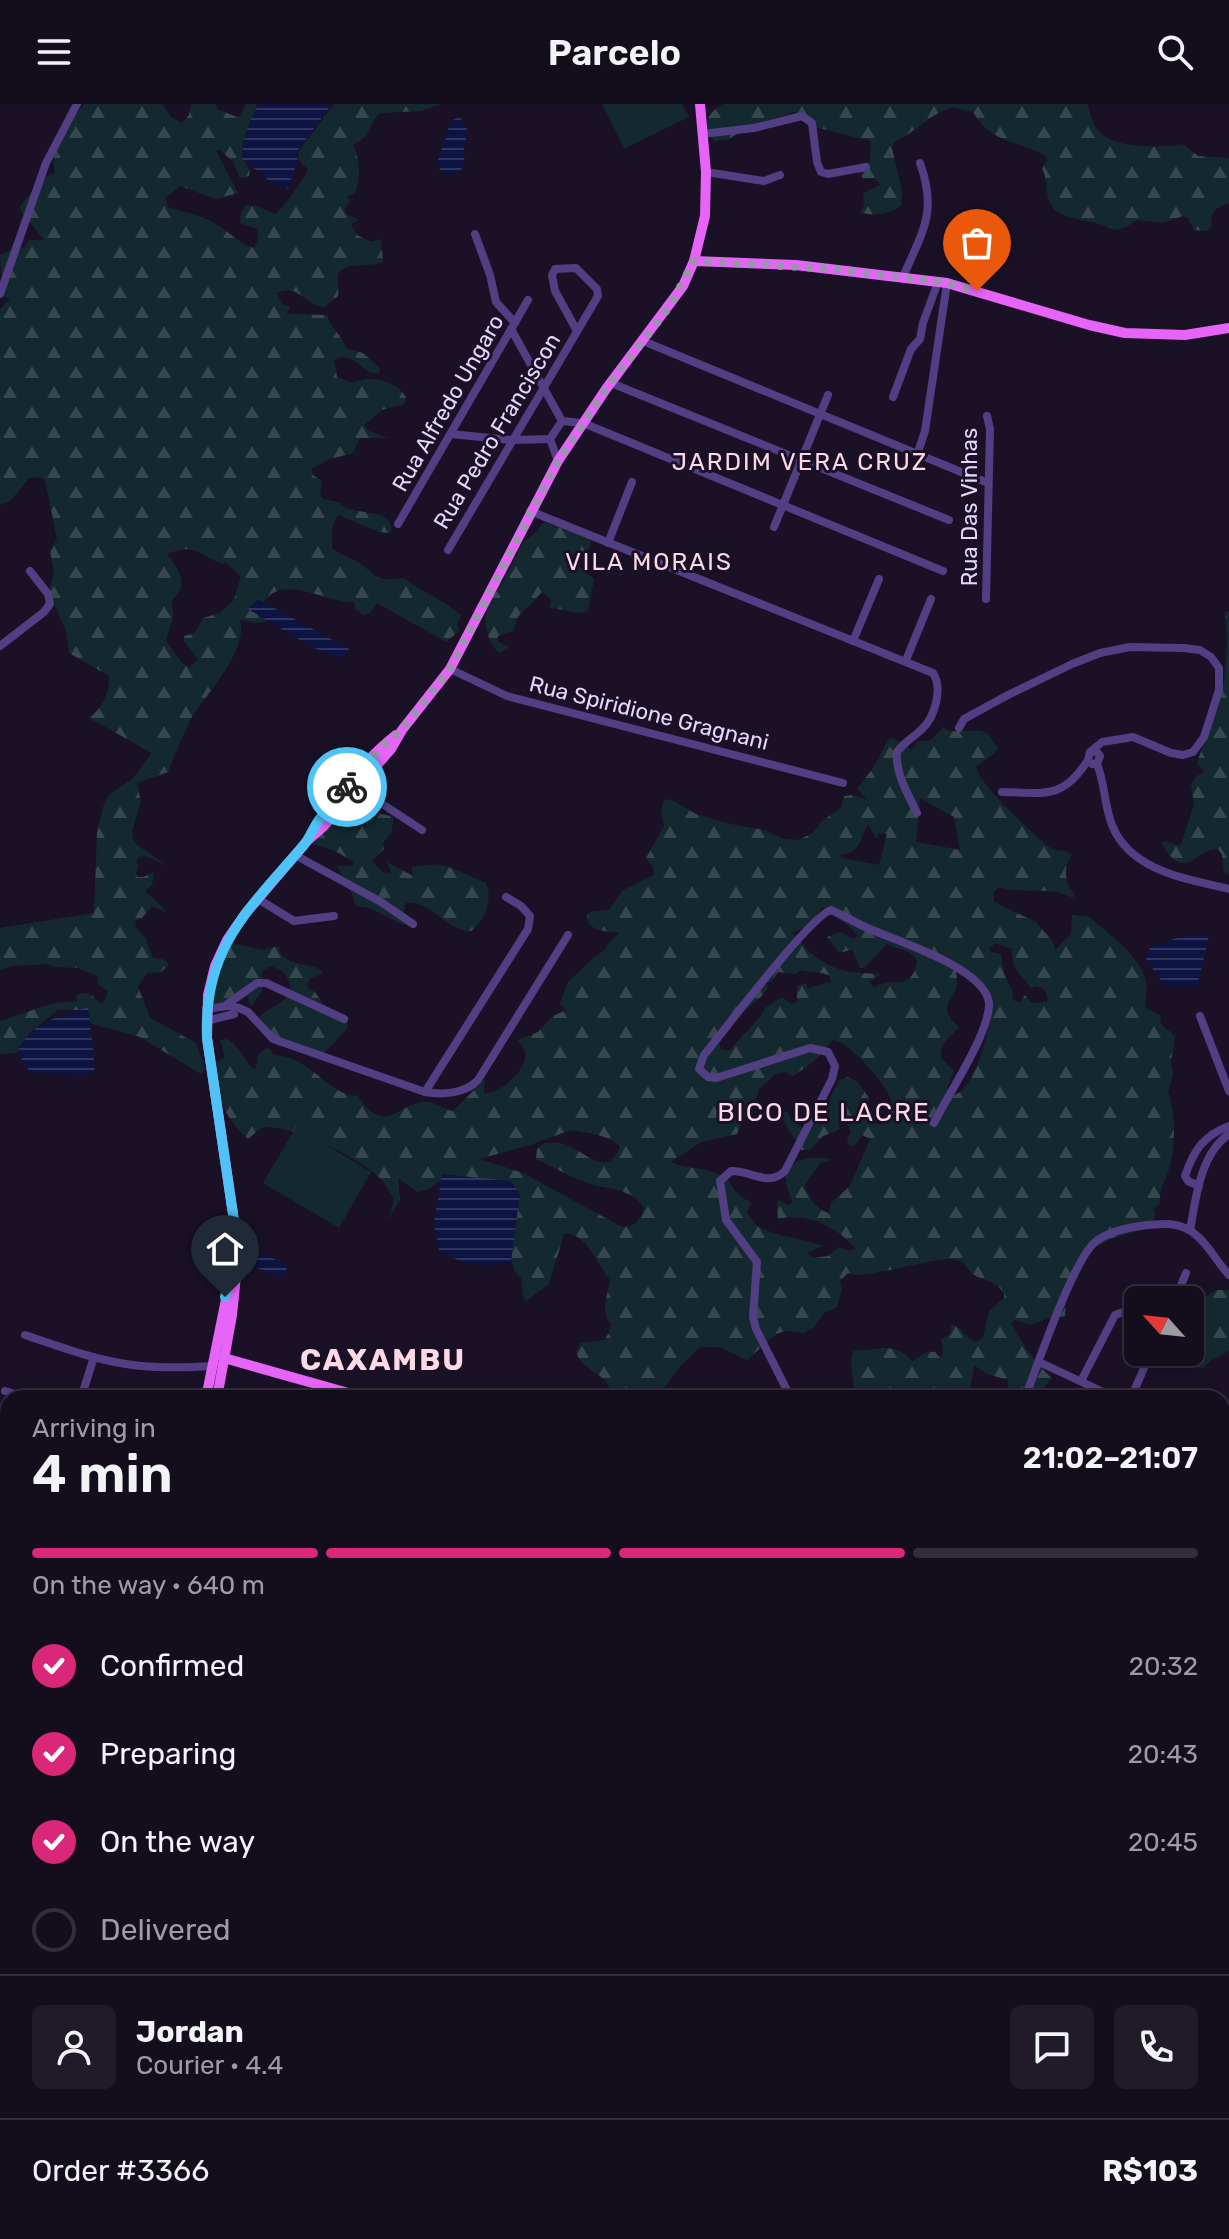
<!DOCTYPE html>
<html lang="en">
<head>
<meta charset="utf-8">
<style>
	:root { --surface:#140d1c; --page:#211b29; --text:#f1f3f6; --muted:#9d9ca3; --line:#332d3b; --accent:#db2777 }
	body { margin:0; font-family:Rubik,sans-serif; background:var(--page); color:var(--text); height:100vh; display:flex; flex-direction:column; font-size:30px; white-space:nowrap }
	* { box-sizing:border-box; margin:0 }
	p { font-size:26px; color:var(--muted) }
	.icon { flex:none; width:44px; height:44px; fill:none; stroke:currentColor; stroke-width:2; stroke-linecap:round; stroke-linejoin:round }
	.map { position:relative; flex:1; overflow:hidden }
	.panel { position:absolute; left:0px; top:1286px; width:1230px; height:850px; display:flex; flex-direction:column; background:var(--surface); border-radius:24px 24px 0 0; box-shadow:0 4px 12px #0003,0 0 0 2px var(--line) }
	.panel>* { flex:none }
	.needle { width:52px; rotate:297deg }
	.buttons { position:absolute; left:1124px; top:1182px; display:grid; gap:16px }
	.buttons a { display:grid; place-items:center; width:80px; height:80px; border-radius:12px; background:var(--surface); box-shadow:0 4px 12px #0003,0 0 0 2px var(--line); font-size:40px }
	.pin { position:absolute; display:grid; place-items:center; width:68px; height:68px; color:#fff; margin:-82px -34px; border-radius:50% 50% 50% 0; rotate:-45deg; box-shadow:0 0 8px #0007 }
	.pin .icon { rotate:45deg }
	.courier { position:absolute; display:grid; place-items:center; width:80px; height:80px; margin:-40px; border:6px solid #4fc3f7; border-radius:50%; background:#fff; color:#222; box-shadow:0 2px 10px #0007 }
	.head em { font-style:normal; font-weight:600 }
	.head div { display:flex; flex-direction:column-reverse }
	.head { display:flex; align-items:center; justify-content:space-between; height:136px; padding:0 32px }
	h1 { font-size:52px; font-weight:600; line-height:60px }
	.bar { display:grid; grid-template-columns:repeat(4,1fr); gap:12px 8px; align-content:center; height:96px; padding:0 32px }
	.bar i { height:10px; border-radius:6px; background:var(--line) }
	.bar .current { background:var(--accent) }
	.bar p { grid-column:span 4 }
	.line { display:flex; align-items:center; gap:20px; padding:0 32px; border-top:2px solid var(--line) }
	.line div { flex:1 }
	.round { display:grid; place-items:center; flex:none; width:84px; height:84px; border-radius:12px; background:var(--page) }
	ol { padding:0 32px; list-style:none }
	li { display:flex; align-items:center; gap:24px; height:88px }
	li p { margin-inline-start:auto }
	li .icon { padding:8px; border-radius:50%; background:var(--accent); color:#fff; stroke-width:4 }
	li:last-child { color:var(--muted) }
	li i { width:44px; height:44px; border:4px solid var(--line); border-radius:50% }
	header { display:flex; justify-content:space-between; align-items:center; height:104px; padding:0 32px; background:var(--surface); font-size:36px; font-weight:600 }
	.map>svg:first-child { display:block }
	.forest { fill:url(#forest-firs); fill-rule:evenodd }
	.garden { fill:#14292f }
	.water { fill:url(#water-rules) }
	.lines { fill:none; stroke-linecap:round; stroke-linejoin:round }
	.minor { stroke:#523e82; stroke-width:8 }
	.major { stroke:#e664f7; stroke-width:10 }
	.done { stroke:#9e92b2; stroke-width:8; stroke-dasharray:0 14.4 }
	.route { stroke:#4fc3f7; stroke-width:10 }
	.labels { text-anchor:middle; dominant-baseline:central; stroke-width:6; stroke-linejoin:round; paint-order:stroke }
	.street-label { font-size:22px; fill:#e5d7fd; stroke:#1a1126 }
	.neighbourhood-label { font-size:24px; letter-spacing:2px; fill:#fdd9e7; stroke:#1a1126 }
	.quarter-label { font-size:26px; letter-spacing:2px; fill:#fdd9e7; stroke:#1a1126 }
	.district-label { font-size:30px; font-weight:bold; letter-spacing:2px; fill:#fdd9e7; stroke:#1a1126 }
</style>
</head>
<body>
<header><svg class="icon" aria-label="menu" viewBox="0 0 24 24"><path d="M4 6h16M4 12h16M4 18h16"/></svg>Parcelo<svg class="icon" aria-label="search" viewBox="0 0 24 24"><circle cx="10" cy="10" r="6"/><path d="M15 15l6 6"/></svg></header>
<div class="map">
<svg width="1229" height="2135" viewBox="0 0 1229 2135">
	<defs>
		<pattern id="forest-firs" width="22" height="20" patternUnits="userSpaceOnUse" patternTransform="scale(2)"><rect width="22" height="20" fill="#14292f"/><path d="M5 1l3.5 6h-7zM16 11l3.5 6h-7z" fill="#36474e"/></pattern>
		<pattern id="water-rules" width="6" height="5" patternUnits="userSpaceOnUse" patternTransform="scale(2)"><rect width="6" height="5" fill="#0d1342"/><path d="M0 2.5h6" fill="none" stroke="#30355e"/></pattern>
	</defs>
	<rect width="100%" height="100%" fill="#1a1126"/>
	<g class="forest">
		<path d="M84 0H162L171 13 182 19 189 11 191 0H216L217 5 237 13 240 12 246 0H257C252 27 231 38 250 67L249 72 240 74 233 58 220 46 216 47 238 89 216 95 180 82 165 94 168 103C187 109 206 112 222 124 234 132 240 140 254 144L258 135 257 125 240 119 241 108 246 101 257 102 275 110C282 106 304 75 308 66L298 55 299 47 334 0H441L421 7 380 9C367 21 372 32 353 41 360 55 361 75 355 89L347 93 350 98 344 105 348 111 359 116 351 120 357 131 371 138 381 135 383 158C372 164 342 156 338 171 337 177 339 186 338 192L325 203C306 203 298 178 277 189L282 200 290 203 287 210 327 211C330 224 342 231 346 244L363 249 380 264 379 269H372C359 263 349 246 334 256L337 273 352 279C370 271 394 275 406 293L404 300 382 306 364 321 369 327 388 334H360L353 349 330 355 311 365 314 372 322 376 320 390 323 395 338 398 348 405 380 411 388 416 392 424 390 429C373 429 355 416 338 411L332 423V444C339 450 348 453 356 457 377 470 373 479 403 474 423 488 443 496 461 511L457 520 459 527 446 538 377 499 370 509 364 511 356 506 354 498C321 498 277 465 260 505L267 514 265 518 256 519 239 515C251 544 205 591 191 615 182 632 175 650 168 668L137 679 141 698 132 727 133 735 137 741 168 762 145 752 139 753 136 757 138 762 136 769 137 773H143L154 768 152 781 145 787 168 809 152 802 142 814 135 817 136 824 146 835 152 853 165 856 169 861 161 868 147 869 138 883 150 914 196 939 205 965 201 970 140 933 92 920 79 906H58L29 929 20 946 16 949 0 950V917C27 910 51 895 78 898L76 892 81 889 90 890 101 900 104 898 108 887 98 880 97 872 78 864 54 863 48 860 12 862 0 866V824L94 809 97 729 104 700 109 691 133 674 152 649 89 614C103 604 110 588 109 572L69 549 66 527 49 488 54 468 50 447 57 435 45 376 41 373 29 374 10 397 0 401V205L10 195 3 192 0 151 18 143 24 144 29 136H44L21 107 20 102 45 73 55 69C49 38 68 23 84 0ZM185 445 196 447 223 461 225 458 241 472 234 496 220 509 203 514 195 529 184 532V537L198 555 190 563 183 560 166 537 173 513 172 496C191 479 178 467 167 449Z"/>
		<path d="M723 0H1087C1090 7 1092 18 1096 24 1111 46 1161 44 1183 40L1198 52 1229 54V99C1214 104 1212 107 1211 123L1207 127 1194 126 1188 114 1183 112 1162 119 1137 116 1126 123 1114 126C1098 115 1059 117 1051 101 1045 90 1048 76 1042 64L1047 57 1046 52C1017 36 992 40 973 8L953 3C927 11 917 28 894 38L892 44 902 88 901 101C893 110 871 113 860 108L864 102 863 89 880 81 875 74 864 75 861 72 862 67 870 57 871 37 810 22 795 8 752 21 729 35 715 37 707 31C705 14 709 9 723 0Z"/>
		<path d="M544 418 584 432 590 436 591 441 578 459 582 466 594 475 588 507C576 512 563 504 549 504L552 496 542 488 518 513 513 527 498 532V538L509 543 499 549C485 535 484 517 486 498L500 484 524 437 536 429Z"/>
		<path d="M1229 507V771L1224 768 1222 751 1218 745C1193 745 1187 781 1161 739L1166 737 1177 741 1181 740 1194 700 1191 680 1198 671 1205 668 1197 659 1224 580 1227 540 1225 508Z"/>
		<path d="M944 622 946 626C960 630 974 623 987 629L998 644 994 650 976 662C977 679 1034 731 1049 743 1057 749 1065 744 1072 751 1063 765 1064 776 1074 790L1073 794C1051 781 1024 791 999 783L993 789 994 798 1036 818 1053 838 1055 846 1071 830 1072 811 1088 812 1126 844 1143 867 1147 883 1145 903 1161 912 1160 919 1175 932 1171 958 1173 970 1168 988C1176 1012 1176 1043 1168 1068 1164 1079 1159 1087 1160 1099L1153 1106 1156 1112 1145 1125 1113 1134 1084 1149 1067 1180 1065 1212 1046 1215 1032 1221 1015 1216 1011 1218C1017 1233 1039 1264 1052 1274L1035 1294H1014L1008 1283V1276L987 1270 974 1261 969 1292 972 1294H856L851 1262 853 1246C879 1248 890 1235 913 1257 922 1252 923 1247 935 1248L940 1254 943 1250 941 1236 950 1230 951 1221C962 1222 964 1234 975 1238L983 1234 989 1207 1004 1194V1189C996 1179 988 1177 978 1173 968 1169 966 1156 953 1155 929 1153 865 1177 848 1169L840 1177 842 1185 837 1203 825 1208 813 1224 804 1229 785 1227 776 1230 747 1256 720 1243H700L680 1262 657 1294H611C613 1269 582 1269 576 1248L581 1239 604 1236 609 1229 611 1220C599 1206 608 1192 610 1176 598 1162 586 1127 564 1130L549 1180 526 1197 523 1192 521 1174 514 1166 508 1139 442 1075 429 1085 417 1088 398 1074 400 1096 389 1114 394 1095C390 1089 386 1080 380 1074 363 1056 287 1017 262 1024 257 1026 252 1032 248 1035 224 1014 214 988 216 958L225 953 220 936 227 935C240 943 243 954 253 965L256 964 259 949 267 944 271 946 273 951C314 953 324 990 358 992 386 1035 400 996 428 998 437 999 444 1006 453 1007L485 975 484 989C499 990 530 965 525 947 524 945 519 938 518 936L538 928 553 912 566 906 560 900 568 878 595 852 605 846 608 839 620 829 597 826 589 820 587 811 591 808 609 806 623 786 654 771 653 763 646 754 664 722 661 706 664 697 670 695 696 710 731 720 764 726 783 735 798 736 813 729 822 717 841 704 844 692 852 691 868 696 857 685 873 664 890 633 907 641 910 646 916 642V638L931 636ZM920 694 954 713 960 746 916 738ZM868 720 876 734H878V729L887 730 879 761 841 754V750C859 751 861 733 868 720ZM822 803C833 814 850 819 858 832L854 835 840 828 827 833 839 849 852 846 860 864H864L887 840C898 846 911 844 917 857 912 890 891 871 874 884L869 878 881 870C855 869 835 868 814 852 805 845 801 835 792 829L810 821ZM996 839 1012 845C1012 867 1019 868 1031 884L1037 882 1044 885 1048 894 1046 898 1031 899 1025 891 1020 898 1012 896 1013 888 1004 870 1001 850 991 848 989 844ZM801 866C810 869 822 867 830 872L831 878 808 884 805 879 797 882V898L791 900 782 893 765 904 760 913 729 947 720 945 719 935 737 913 760 894 768 884 765 878H771L778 868 796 870ZM956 866 990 891C995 912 979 972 961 987 960 988 951 993 950 994L947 984 954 967 941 954C940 937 949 935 959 923 940 906 947 904 956 884 959 877 956 872 956 866ZM833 936C849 937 883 977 890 993 895 1003 888 1015 880 1021L865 1013 869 994 858 978 848 973 839 976 821 1014 809 1027 792 1018 787 1007 780 1010 801 1046H810L823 1032 839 1026 840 1013 844 1009 851 1029 847 1035 850 1043 855 1041 862 1031 870 1035 850 1082 831 1099 829 1109C817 1106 806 1092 805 1080L820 1059 833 1056C812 1049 777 1056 788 1086 790 1091 792 1094 793 1099L788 1101 779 1096 777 1098 778 1115C805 1108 838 1122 855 1145L848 1147 839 1143 828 1152 814 1154 806 1149 823 1142C802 1134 777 1133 757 1122L747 1109 751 1098C731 1090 735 1079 722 1072 705 1062 686 1066 671 1058L701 1038 737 1030 745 1011 753 1003 760 984 776 970 785 968 793 972 813 958ZM571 1026C588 1029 606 1030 620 1042 609 1077 584 1046 564 1040 558 1038 550 1039 544 1039L537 1045 536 1055C553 1063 571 1073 588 1079 608 1086 633 1084 644 1104 640 1117 636 1122 622 1123L523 1069 479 1055 530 1041Z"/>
		<path d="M356 692 374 708 394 713 391 729 383 739 384 745 372 757 382 768 392 770 387 758 413 772 411 763 435 760 449 763 486 779C493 795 485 817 471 827 445 827 431 795 406 799L403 808 410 822C390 818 375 802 356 802L350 784 337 762H352L354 758 335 747 307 738Z"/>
		<path d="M224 837 262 846 278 842C281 861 304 859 320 865L323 870 310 874 307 883C320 890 317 894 326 902 333 909 341 911 348 919L347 925 323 950 274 934 259 913C275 898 306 895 281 866L271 862 262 867V887L251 902 247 892 236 899 212 901V887Z"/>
		<path d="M1217 1186H1229V1246C1220 1254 1211 1253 1204 1264H1199L1189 1259 1186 1248H1190C1190 1225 1193 1196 1217 1186Z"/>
		<polygon points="1229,1689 1229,1896 1222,1922 1222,1696"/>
		<polygon points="281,2128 376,2128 374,2135 292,2135 286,2133"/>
	</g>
	<g class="garden">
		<polygon points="602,0 682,0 689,13 624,45"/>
		<polygon points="296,1023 371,1068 339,1124 263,1079"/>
	</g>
	<g class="water">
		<path d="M259 0H332L298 46 297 57 288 85 272 79 242 55C243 34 248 18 259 0Z"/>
		<path d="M459 13C473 25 465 31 464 46 463 51 465 56 465 61L457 70 441 68 437 59 451 17Z"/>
		<polygon points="258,495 349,545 347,550 338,554 312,543 248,505"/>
		<polygon points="1189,830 1209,832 1197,883 1164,881 1146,855 1150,843"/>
		<path d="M88 903 95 964 90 972 31 968 22 959 19 943C40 914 56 914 88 903Z"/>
		<path d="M442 1070 511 1077 520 1090 511 1158C479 1163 466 1163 439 1146L434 1119Z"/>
		<polygon points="260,1149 288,1161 283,1174 254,1163"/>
	</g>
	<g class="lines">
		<g class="minor">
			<polyline points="702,30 754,24 802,12 812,19 817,58 821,68 828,70 866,63"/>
			<polyline points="706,68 764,77 780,71"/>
			<polyline points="475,130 490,171 496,198 515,219"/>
			<path d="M903 173C922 128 938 109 920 59"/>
			<polyline points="0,190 46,59 77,0"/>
			<polyline points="511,225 562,317 583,319 943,467"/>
			<polyline points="643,237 988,379"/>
			<polyline points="611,279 949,416"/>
			<polyline points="893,293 911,245 920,235 923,219 938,178"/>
			<polyline points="451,330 511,336 550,335"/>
			<polyline points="550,335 558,357"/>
			<polyline points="550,335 562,317"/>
			<polyline points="917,351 925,327 947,179"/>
			<path d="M530 407 933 569C943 584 935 613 922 625 914 633 904 638 897 648 895 669 908 690 917 709"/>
			<polyline points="398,420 528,196"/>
			<polyline points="774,423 828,291"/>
			<polyline points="608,439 632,378"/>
			<polyline points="448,446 598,192 597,185 576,164 555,165 552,171 555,187 577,227"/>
			<polyline points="986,495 990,325 987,312"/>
			<polyline points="853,537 879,475"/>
			<polyline points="0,542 44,508 50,500 48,490 30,467"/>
			<polyline points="906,556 931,495"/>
			<polyline points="450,565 507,592 843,679"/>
			<polyline points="959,624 964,615 1008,591 1072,560 1100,549 1130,543 1183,544 1200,546 1211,553 1219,564 1219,586 1204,633 1193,648 1183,651 1171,649 1133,633 1102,638 1090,648"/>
			<path d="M1097 660H1092L1088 656 1090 648H1097L1100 652 1097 660C1105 679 1104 701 1112 721 1130 767 1187 775 1229 785"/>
			<polyline points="358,684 422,726"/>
			<path d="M1002 688C1044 689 1063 696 1088 656"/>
			<polyline points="295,751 381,798 413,820"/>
			<polyline points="258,795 294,817 334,812"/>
			<polyline points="226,901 257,879 266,879 344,915"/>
			<path d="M206 905 228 902 239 904 248 908 273 935 425 988C442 991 465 990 478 976L568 831"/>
			<polyline points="1200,912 1229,987"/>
			<polyline points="206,917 234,910"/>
			<polyline points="425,988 528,825 530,812 521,802 506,793"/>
			<path d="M1199 1082 1188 1077 1185 1072C1194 1046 1203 1032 1229 1022"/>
			<path d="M1190 1126C1196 1094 1200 1050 1229 1030"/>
			<polyline points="1175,1196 1186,1169"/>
			<path d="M25 1231C58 1242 92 1255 126 1260 155 1265 185 1263 213 1262"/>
			<polyline points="1039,1258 1116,1294"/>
			<polyline points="1081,1277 1115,1211 1123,1208 1138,1215"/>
			<polyline points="5,1287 28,1294"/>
			<polyline points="81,1294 94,1253"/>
			<path d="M791 1294 756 1225 753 1213 757 1158 726 1116 720 1077 731 1067C751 1066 768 1084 785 1067L832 975 835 962 828 948 810 944 716 974 708 973 699 965 704 951C724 927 810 812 831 806 845 812 857 820 870 825 897 837 991 866 989 902 987 933 949 989 934 1019"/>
			<path d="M1025 1294C1037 1262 1073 1157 1095 1138 1109 1127 1130 1123 1147 1121 1162 1120 1175 1118 1189 1126 1206 1136 1216 1157 1229 1171"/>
			<polyline points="1131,1294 1151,1248"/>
			<polyline points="0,1346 8,1349"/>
			<polyline points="0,1374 8,1363"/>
			<polyline points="0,1818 8,1816"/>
			<polyline points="545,2128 558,2135"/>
			<polyline points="684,2128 689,2135"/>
			<polyline points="387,2135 392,2128"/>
			<polyline points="511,2135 516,2128"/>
			<polyline points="598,2135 619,2128"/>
			<polyline points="834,2135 840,2128"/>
		</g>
		<g class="major">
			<polyline points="694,157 796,161 947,179 1089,221 1125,229 1185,231 1229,224"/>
			<path d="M311 730C329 697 366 655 396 631"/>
			<polyline points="224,1254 366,1294"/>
			<polyline points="206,1294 232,1166"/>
			<polyline points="217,1294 232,1211 237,1162 234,1117 207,934 208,891 215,862 227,836 245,810 308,736 324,722 391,645 402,626 450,565 558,357 606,285 683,182 694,157 705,112 706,68 700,0"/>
			<polyline points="1222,1400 1229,1402"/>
			<polyline points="1222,1968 1229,1973"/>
			<polyline points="22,2135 26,2128"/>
		</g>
	</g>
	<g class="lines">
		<polyline class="done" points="347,683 385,640 402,626 450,565 558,357 606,285 670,202 694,157 835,165 947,179 977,187"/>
		<path class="route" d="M225 1193 235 1152 234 1117 207 934C203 844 249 805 303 742 310 734 313 724 319 716 327 704 338 694 347 683"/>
	</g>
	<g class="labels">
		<g class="street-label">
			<text transform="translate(448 299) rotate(-60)">Rua Alfredo Ungaro</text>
			<text transform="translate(497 327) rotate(-59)">Rua Pedro Franciscon</text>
			<text transform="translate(969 403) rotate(-90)">Rua Das Vinhas</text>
			<text transform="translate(649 609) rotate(14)">Rua Spiridione Gragnani</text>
		</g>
		<g class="neighbourhood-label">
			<text x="800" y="358">JARDIM VERA CRUZ</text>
			<text x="649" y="458">VILA MORAIS</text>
		</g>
		<g class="quarter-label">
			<text x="824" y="1008">BICO DE LACRE</text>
		</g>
		<g class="district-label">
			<text x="383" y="1256">CAXAMBU</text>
		</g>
	</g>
</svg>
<div class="buttons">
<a><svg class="needle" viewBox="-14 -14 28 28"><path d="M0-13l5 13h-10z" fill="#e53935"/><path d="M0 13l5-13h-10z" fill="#9d9ca3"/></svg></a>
</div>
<div class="pin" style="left:977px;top:187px;background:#ea580c"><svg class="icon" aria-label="bag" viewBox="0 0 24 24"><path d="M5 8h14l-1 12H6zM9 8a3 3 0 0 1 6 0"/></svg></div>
<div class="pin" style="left:225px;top:1193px;background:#1f2937"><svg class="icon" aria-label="home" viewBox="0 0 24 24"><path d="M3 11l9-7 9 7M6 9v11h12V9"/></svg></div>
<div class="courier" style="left:347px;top:683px"><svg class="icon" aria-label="bike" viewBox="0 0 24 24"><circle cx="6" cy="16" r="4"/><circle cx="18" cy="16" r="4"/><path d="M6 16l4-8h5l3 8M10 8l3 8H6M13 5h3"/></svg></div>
<section class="panel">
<div class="head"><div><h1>4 min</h1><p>Arriving in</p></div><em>21:02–21:07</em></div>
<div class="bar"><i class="current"></i><i class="current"></i><i class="current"></i><i></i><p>On the way · 640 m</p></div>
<ol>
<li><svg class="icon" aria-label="check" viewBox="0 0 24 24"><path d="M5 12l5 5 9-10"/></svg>Confirmed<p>20:32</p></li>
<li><svg class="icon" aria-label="check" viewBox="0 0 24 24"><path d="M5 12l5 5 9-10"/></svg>Preparing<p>20:43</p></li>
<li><svg class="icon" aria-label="check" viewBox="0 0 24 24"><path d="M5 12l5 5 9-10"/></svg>On the way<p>20:45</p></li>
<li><i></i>Delivered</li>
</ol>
<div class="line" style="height:144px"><a class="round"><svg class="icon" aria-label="person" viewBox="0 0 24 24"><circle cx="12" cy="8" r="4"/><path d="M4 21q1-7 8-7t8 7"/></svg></a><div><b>Jordan</b><p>Courier · 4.4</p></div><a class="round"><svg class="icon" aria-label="chat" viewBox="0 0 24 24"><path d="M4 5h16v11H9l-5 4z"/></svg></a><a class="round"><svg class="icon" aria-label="phone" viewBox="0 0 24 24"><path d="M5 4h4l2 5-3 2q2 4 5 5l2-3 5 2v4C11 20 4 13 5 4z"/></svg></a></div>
<div class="line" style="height:104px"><div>Order #3366</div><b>R$103</b></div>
</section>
</div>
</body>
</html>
